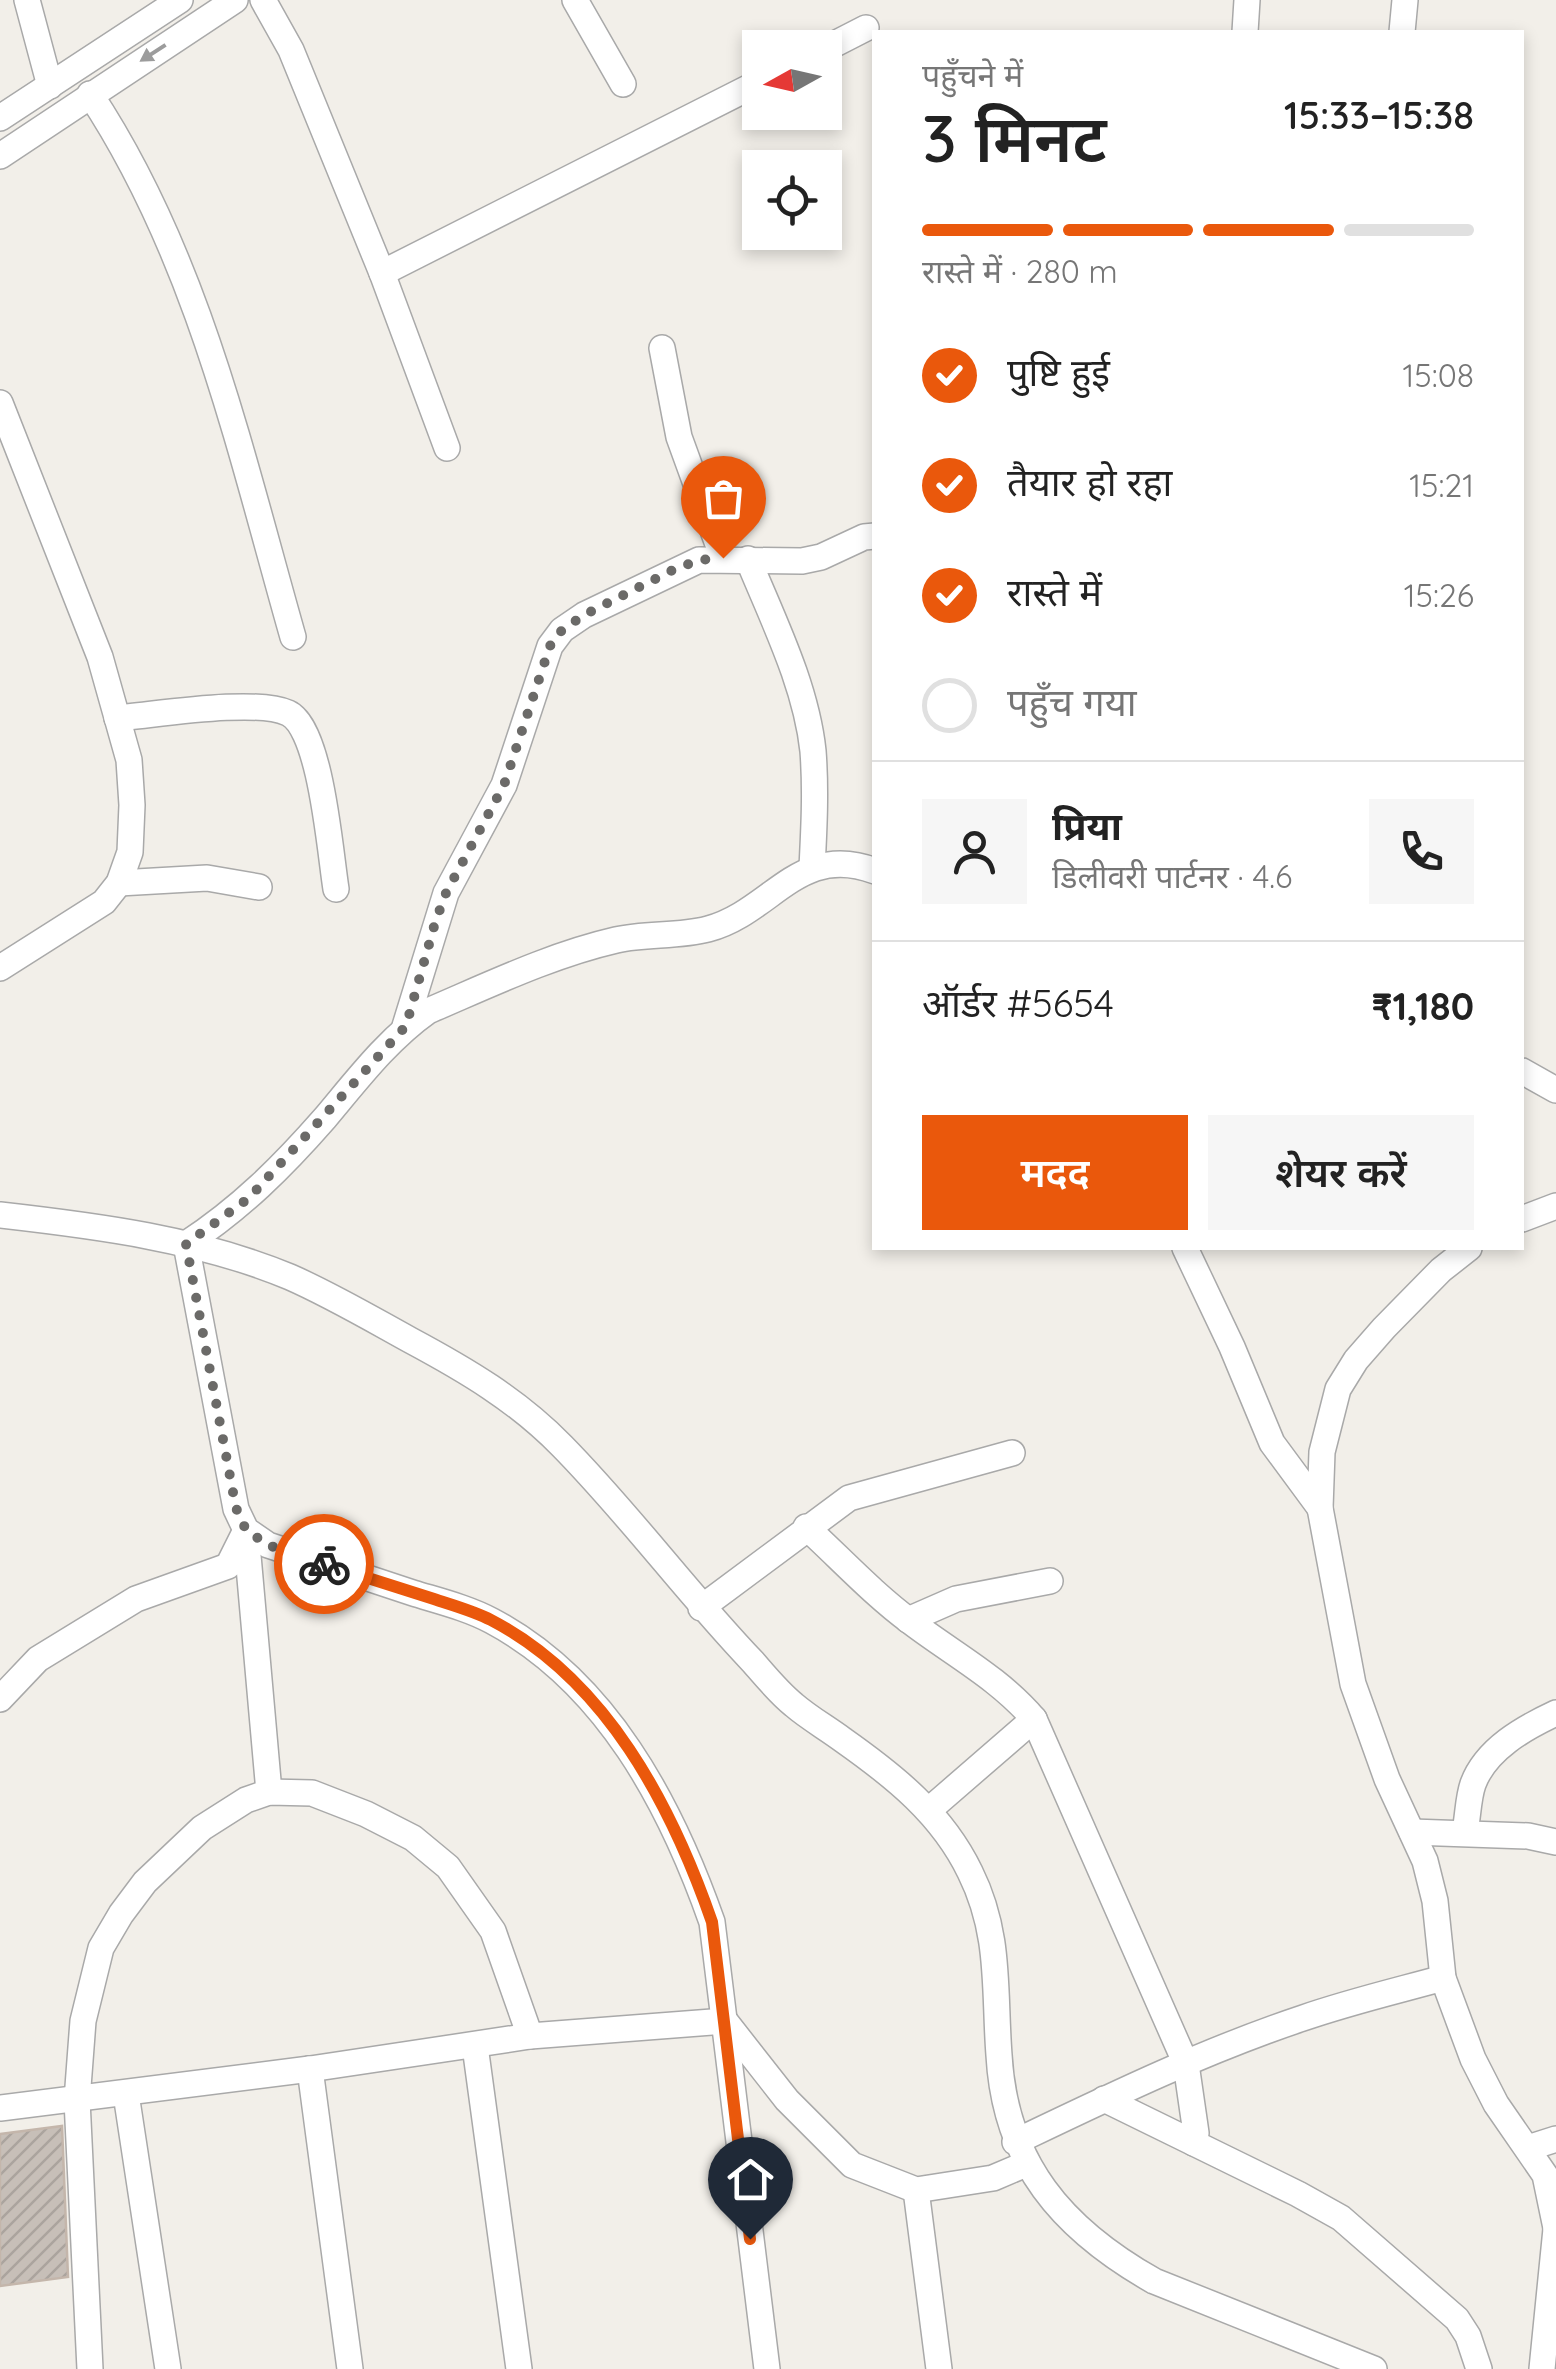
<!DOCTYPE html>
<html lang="hi">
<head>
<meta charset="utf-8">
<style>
	:root { --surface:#fff; --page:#f6f6f6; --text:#222; --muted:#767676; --line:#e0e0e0; --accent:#ea580c }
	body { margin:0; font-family:Quicksand,"Noto Sans Devanagari",sans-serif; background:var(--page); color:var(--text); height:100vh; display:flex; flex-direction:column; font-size:38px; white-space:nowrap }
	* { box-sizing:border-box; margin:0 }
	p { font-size:32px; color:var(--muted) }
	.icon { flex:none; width:55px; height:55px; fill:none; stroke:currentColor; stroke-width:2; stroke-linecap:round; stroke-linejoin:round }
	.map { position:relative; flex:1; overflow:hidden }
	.sheet { position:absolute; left:872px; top:30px; width:652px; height:1220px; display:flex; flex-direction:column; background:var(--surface); border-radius:0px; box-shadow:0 5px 15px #0003 }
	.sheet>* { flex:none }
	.needle { width:65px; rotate:262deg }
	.fabs { position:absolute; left:742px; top:30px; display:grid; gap:20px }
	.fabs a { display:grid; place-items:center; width:100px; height:100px; border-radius:0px; background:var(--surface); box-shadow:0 5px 15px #0003; font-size:50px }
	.pin { position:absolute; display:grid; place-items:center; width:85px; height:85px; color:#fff; margin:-102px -42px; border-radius:50% 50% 50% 0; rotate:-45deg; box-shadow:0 0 10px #0007 }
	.pin .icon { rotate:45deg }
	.courier { position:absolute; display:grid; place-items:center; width:100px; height:100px; margin:-50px; border:8px solid #ea580c; border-radius:50%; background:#fff; color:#222; box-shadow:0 2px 12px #0007 }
	.overview em { font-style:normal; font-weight:600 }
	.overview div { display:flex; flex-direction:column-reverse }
	.overview { display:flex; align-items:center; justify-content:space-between; height:170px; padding:0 50px }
	h1 { font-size:65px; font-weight:600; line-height:75px }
	.bar { display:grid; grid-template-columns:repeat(4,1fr); gap:15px 10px; align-content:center; height:120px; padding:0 50px }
	.bar i { height:12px; border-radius:8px; background:var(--line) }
	.bar .selected { background:var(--accent) }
	.bar p { grid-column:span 4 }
	.line { display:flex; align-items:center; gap:25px; padding:0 50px; border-top:2px solid var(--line) }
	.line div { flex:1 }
	.round { display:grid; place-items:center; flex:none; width:105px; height:105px; border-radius:0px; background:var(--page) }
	ol { padding:0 50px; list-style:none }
	li { display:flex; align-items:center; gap:30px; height:110px }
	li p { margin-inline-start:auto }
	li .icon { padding:10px; border-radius:50%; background:var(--accent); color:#fff; stroke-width:4 }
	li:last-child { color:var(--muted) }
	li i { width:55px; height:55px; border:5px solid var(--line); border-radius:50% }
	.action { display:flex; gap:20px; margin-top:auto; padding:20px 50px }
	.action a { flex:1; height:115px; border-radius:0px; background:var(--accent); color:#fff; font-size:40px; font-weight:600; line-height:115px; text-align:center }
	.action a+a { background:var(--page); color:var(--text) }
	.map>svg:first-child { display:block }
	.building { fill:url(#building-hatch); stroke:#c4b6ab; stroke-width:2.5 }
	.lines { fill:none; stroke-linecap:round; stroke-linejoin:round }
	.minor-casing { stroke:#a9a9a9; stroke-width:28 }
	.minor { stroke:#fff; stroke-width:25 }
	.oneway { fill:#9c9c9c }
	.done { stroke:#6b6a68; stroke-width:10; stroke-dasharray:0 18 }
	.route { stroke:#ea580c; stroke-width:12 }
</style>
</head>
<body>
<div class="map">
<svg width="1556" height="2369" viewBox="0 0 1556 2369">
	<defs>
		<pattern id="building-hatch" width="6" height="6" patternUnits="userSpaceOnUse" patternTransform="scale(2.5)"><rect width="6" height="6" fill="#c7bfb8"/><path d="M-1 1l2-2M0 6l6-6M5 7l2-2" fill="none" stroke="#aba49e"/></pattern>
	</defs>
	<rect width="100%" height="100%" fill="#f2efe9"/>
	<polygon class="building" points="62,2126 68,2277 0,2286 0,2134"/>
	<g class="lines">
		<defs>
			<g id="minor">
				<polyline points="27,0 50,86"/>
				<polyline points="263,0 291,50 382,273 447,448"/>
				<polyline points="575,0 623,84"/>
				<polyline points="1245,32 1247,0"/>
				<polyline points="1402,32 1405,0"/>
				<polyline points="825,49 866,28"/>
				<path d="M90 94C198 257 240 451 293 637"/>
				<polyline points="0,118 180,0"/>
				<polyline points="0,156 235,0"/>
				<polyline points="382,273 760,82"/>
				<polyline points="662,348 679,437 723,558"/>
				<polyline points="0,403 100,657 129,760 132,805 130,852 119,883 104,902 0,968"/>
				<path d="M748 559C773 620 806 685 813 751 816 790 814 829 812 868"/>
				<path d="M117 718C155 715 255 698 288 713 321 728 330 852 336 889"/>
				<polyline points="119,883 207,878 259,887"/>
				<polyline points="405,1026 446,893 504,785 550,646 562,630 584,615 699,560 802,561 821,557 864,537 875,536"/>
				<polyline points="1522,1071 1556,1090"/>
				<path d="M0 1215C97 1226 199 1239 290 1277 331 1295 370 1318 410 1340 466 1370 517 1400 562 1446 630 1515 687 1593 753 1662 766 1677 779 1693 794 1705 809 1718 827 1728 843 1740 894 1776 942 1814 970 1872 1001 1934 994 1990 999 2055 1005 2163 1062 2229 1154 2281L1374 2369"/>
				<polyline points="1522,1219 1556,1206"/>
				<path d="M186 1244 236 1509 246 1530 268 1545C316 1561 365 1577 413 1593 439 1601 468 1608 492 1621 606 1682 670 1803 712 1922L767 2369"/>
				<path d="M186 1244C240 1209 283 1166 325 1118 357 1080 387 1040 428 1011 489 985 551 955 616 940 646 933 678 937 708 929 772 912 799 842 875 871"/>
				<polyline points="1185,1248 1232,1347 1272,1443 1320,1508"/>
				<polyline points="1469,1248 1441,1270 1384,1328 1356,1360 1338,1389 1322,1452 1320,1508 1353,1684 1387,1779 1425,1861 1435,1901 1443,1978 1473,2059 1496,2104 1545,2175 1556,2228"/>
				<path d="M806 1527C840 1558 873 1594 911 1622 953 1654 999 1678 1034 1719L1186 2064 1196 2133 1194 2143"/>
				<polyline points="246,1533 269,1792"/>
				<polyline points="701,1608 849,1498 1012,1453"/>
				<polyline points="908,1620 956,1599 1050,1581"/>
				<polyline points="0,1699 38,1659 136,1599 228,1566 246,1530"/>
				<polyline points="929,1810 1034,1719"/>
				<path d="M1465 1831C1468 1817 1468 1798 1473 1784 1486 1749 1524 1728 1556 1713"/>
				<polyline points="1412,1832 1528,1836 1556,1842"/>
				<polyline points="475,2046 519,2369"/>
				<polyline points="310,2069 350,2369"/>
				<polyline points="126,2094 168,2369"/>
				<polyline points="1104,2099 1298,2194 1341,2218 1457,2319 1468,2336 1479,2369"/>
				<polyline points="0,2108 310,2069 530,2036 725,2021 787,2100 852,2165 916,2190 993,2178 1026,2164"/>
				<path d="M1015 2142C1109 2097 1204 2051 1303 2018 1349 2002 1396 1991 1443 1978"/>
				<polyline points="1528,2148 1556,2139"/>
				<polyline points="916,2190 939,2369"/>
				<polyline points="90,2369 77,2100 83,2021 101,1948 121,1914 145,1882 202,1828 246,1800 269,1792 312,1793 366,1814 413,1838 448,1867 493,1931 530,2036"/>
				<polyline points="1542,2369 1556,2229"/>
			</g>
		</defs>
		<use href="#minor" class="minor-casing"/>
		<use href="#minor" class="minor"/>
	</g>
	<defs><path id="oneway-solid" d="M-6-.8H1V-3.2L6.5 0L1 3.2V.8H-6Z" transform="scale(2.5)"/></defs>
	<use class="oneway" href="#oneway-solid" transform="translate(153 53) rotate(147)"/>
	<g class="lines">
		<polyline class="done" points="324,1564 268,1545 246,1530 236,1508 186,1244 249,1198 406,1026 435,923 446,893 504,785 550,646 562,630 584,615 673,570 699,560 723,558"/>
		<path class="route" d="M324 1564C361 1576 397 1587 434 1599 452 1605 474 1611 491 1620 606 1680 671 1804 712 1922L750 2239"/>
	</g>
</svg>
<div class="fabs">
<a><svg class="needle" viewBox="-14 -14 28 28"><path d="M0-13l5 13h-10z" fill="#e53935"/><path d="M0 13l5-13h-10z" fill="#767676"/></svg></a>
<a><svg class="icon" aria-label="locate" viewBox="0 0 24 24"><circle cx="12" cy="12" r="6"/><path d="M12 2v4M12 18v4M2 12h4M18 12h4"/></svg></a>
</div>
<div class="pin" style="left:723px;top:558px;background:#ea580c"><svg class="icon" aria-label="bag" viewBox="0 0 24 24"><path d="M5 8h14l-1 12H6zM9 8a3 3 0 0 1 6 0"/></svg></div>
<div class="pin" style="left:750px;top:2239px;background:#1f2937"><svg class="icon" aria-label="home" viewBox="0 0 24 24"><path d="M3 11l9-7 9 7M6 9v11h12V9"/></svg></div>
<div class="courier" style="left:324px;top:1564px"><svg class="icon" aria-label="bike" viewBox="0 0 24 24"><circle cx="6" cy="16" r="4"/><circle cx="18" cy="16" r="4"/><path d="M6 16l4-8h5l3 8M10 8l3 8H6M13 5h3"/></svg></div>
<section class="sheet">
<div class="overview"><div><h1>3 मिनट</h1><p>पहुँचने में</p></div><em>15:33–15:38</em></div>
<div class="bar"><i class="selected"></i><i class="selected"></i><i class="selected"></i><i></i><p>रास्ते में · 280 m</p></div>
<ol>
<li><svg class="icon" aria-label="check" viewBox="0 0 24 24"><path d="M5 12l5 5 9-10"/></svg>पुष्टि हुई<p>15:08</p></li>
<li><svg class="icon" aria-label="check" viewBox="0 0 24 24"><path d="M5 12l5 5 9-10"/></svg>तैयार हो रहा<p>15:21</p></li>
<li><svg class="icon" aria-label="check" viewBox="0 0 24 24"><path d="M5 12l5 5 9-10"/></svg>रास्ते में<p>15:26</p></li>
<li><i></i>पहुँच गया</li>
</ol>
<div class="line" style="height:180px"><a class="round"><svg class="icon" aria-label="person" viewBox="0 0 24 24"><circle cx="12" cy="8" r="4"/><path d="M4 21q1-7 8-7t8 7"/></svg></a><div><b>प्रिया</b><p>डिलीवरी पार्टनर · 4.6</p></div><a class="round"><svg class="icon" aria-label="phone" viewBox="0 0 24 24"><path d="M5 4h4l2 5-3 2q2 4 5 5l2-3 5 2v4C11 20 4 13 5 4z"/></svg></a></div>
<div class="line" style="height:130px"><div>ऑर्डर #5654</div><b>₹1,180</b></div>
<div class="action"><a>मदद</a><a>शेयर करें</a></div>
</section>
</div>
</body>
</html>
